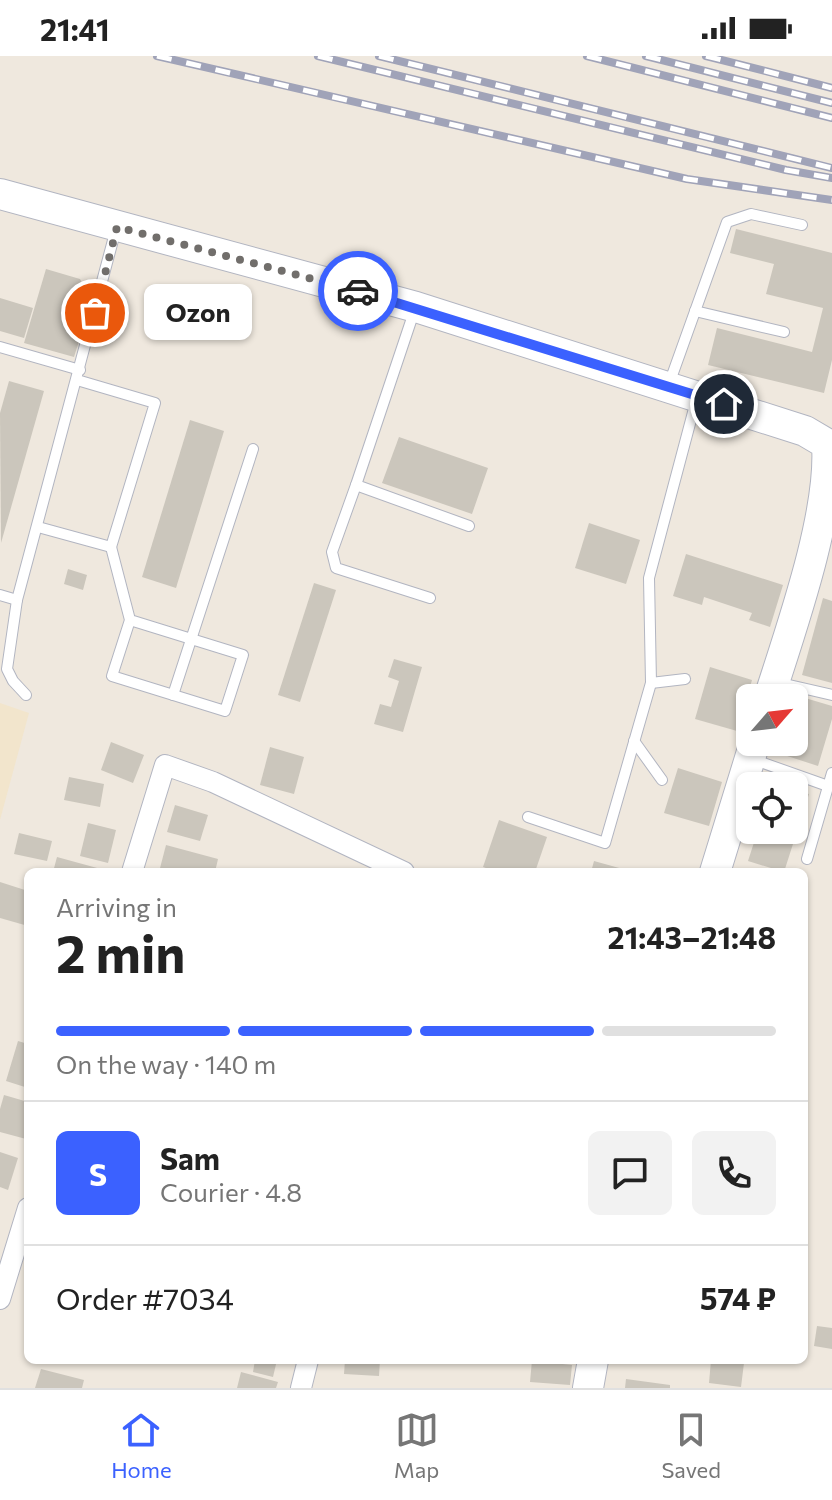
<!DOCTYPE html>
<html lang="en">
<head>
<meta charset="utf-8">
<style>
	:root { --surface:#fff; --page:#f2f2f2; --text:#222; --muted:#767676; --line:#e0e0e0; --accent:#3b61ff }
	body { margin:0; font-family:Commissioner,sans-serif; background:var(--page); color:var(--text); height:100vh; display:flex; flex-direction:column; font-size:30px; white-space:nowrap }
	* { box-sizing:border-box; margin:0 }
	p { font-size:26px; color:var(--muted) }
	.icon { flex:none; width:44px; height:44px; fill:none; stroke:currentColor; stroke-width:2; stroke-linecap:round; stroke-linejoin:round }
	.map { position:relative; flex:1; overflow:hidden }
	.side { position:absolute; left:24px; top:812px; width:784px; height:496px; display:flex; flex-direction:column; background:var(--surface); border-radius:12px; box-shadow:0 2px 6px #0004 }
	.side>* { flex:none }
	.needle { width:52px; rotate:62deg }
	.controls { position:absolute; left:736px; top:628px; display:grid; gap:16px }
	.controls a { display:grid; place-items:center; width:72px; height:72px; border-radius:12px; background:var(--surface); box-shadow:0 2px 6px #0004; font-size:40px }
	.pin { position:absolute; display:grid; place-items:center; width:68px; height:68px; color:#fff; margin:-34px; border:4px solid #fff; border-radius:50%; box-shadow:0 2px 8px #0007 }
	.courier { position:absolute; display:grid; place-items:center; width:80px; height:80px; margin:-40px; border:6px solid #3b61ff; border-radius:50%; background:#fff; color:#222; box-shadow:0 2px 10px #0007 }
	.bubble { position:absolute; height:56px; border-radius:12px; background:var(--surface); box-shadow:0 2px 6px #0004; font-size:26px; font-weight:700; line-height:56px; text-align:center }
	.overview em { font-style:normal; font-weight:700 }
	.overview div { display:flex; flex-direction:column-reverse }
	.overview { display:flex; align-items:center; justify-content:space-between; height:136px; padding:0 32px }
	h1 { font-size:52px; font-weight:700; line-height:60px }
	.bar { display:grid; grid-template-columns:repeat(4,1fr); gap:12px 8px; align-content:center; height:96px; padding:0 32px }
	.bar i { height:10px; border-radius:6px; background:var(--line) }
	.bar .selected { background:var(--accent) }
	.bar p { grid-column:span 4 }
	.line { display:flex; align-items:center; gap:20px; padding:0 32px; border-top:2px solid var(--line) }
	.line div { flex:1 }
	.round { display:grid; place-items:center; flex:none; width:84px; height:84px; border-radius:12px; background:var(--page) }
	.status { display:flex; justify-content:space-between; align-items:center; height:56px; padding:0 40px; background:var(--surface); direction:ltr }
	.status svg { height:22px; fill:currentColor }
	.tab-bar { display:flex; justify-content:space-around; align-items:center; height:112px; border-top:2px solid var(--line); background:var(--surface); font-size:22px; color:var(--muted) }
	.tab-bar a { display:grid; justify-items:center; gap:4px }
	.tab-bar .selected { color:var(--accent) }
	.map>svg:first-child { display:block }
	.education { fill:#f2e5cc }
	.building { fill:#cbc6bc }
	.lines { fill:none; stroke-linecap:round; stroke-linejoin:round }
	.lane-casing { stroke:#b2b5c1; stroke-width:12 }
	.street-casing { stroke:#b2b5c1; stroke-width:22 }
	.secondary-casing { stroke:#b2b5c1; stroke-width:32 }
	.lane { stroke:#fff; stroke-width:10 }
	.street { stroke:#fff; stroke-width:20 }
	.secondary { stroke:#fff; stroke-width:30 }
	.rail-casing { stroke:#a0a3b8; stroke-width:8 }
	.rail { stroke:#fff; stroke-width:5; stroke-dasharray:15; stroke-linecap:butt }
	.done { stroke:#716e6b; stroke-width:8; stroke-dasharray:0 14.4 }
	.route { stroke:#3b61ff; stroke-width:10 }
</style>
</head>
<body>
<div class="status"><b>21:41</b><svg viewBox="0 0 49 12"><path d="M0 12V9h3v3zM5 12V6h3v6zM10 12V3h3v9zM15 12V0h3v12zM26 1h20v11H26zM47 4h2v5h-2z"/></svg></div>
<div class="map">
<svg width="832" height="1332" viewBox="0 0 832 1332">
	<rect width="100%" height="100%" fill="#efe8de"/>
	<polygon class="education" points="0,647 29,657 0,764"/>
	<g class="building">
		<polygon points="736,173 832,197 832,304 824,337 708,309 717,272 812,296 823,252 766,238 774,208 730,197"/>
		<polygon points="46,213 80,223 92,244 74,301 24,287"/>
		<polygon points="0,242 33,252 24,282 0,275"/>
		<polygon points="9,325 44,335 1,487 0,357"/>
		<polygon points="190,364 224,375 176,532 142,521"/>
		<polygon points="399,381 488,412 472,458 382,427"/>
		<polygon points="589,467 640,484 626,528 575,512"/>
		<polygon points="686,498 783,529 770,571 749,564 752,557 704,541 702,549 673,540"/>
		<polygon points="68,513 87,519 83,534 64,528"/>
		<polygon points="314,527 336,534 300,646 278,639"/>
		<polygon points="823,542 832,545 832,627 802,619"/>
		<polygon points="394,603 422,611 403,676 374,668 380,648 391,651 399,625 388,621"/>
		<polygon points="710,611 752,624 737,675 695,663"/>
		<polygon points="795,639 832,650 832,663 818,710 778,697 781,686 794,686"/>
		<polygon points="111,686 144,699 133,727 101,714"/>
		<polygon points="270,691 304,701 294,738 260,729"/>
		<polygon points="678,712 722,726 709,770 664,757"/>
		<polygon points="69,721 104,728 100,751 64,744"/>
		<polygon points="794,733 809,738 784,816 748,805 758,774 794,774"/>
		<polygon points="175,749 208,759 200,785 167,776"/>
		<polygon points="499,764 547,781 535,816 497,816 483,811"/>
		<polygon points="88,767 116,774 108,807 80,800"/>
		<polygon points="19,777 52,785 47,805 14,798"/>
		<polygon points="166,789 218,803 215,816 159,816"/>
		<polygon points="57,801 108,815 108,816 53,816"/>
		<polygon points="594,805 630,815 630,816 591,816"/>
		<polygon points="0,826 28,835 28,870 0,862"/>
		<polygon points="18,985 28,988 28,1032 6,1025"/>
		<polygon points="4,1039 28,1046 26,1083 0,1076 0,1053"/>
		<polygon points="0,1096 18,1102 8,1134 0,1131"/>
		<polygon points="817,1270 832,1272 832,1293 814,1290"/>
		<polygon points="255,1304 277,1304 273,1321 253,1316"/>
		<polygon points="345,1304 380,1304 379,1320 344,1318"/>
		<polygon points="532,1304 554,1304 553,1307 572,1309 570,1329 530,1326"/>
		<polygon points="711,1304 744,1307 741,1331 709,1327"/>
		<polygon points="41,1313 84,1324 82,1332 35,1332"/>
		<polygon points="241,1316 278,1326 276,1332 237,1332"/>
		<polygon points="626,1323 670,1329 670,1332 625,1332"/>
	</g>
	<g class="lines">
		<defs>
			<g id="lane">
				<polyline points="415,253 356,429 469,470"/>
				<polyline points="695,255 784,276"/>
				<polyline points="0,291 80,314"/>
				<polyline points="669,328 727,166 751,158 802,169"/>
				<polyline points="356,429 332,496 336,512 430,542"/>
				<polyline points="38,471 111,491 155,347 77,324"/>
				<polyline points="111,491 130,564 112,620 225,655 243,599 130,564"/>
				<polyline points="0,539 17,544"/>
				<polyline points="776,626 832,639"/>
				<polyline points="651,627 685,623"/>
				<polyline points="26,639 13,625 7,613 17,544 116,173"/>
				<polyline points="173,639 253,393"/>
				<polyline points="634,685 662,724"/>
				<polyline points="752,703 828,730"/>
				<polyline points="528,761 605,787 651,627 649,522 696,345"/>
				<polyline points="807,803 832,717"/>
			</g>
			<g id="street">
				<polyline points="132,816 165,709 213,726 404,816"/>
				<polyline points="0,1243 28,1152"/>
				<polyline points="301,1332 308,1304"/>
			</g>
			<g id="secondary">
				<path d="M0 138 416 251 805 375 827 388C832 458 791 573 769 642"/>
				<polyline points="715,816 755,686"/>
				<polyline points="588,1332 593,1304"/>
			</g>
		</defs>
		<use href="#lane" class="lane-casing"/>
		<use href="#street" class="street-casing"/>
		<use href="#secondary" class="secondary-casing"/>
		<use href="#lane" class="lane"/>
		<use href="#street" class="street"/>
		<use href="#secondary" class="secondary"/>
		<defs>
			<g id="rail">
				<polyline points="157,0 687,123 832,144"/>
				<polyline points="318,0 786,114 832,122"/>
				<polyline points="379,0 832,112"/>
				<polyline points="587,0 832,62"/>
				<polyline points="646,0 832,47"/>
				<polyline points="706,0 832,32"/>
			</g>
		</defs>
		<use href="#rail" class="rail-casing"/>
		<use href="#rail" class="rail"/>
	</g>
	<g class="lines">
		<polyline class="done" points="95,257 117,171 358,235"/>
		<polyline class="route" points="358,235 724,348"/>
	</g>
</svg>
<div class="controls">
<a><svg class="needle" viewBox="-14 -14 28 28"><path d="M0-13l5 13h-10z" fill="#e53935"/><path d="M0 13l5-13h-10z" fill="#767676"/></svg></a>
<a><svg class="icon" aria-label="locate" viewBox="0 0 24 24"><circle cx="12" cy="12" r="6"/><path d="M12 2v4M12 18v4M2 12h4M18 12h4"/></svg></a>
</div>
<div class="pin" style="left:95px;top:257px;background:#ea580c"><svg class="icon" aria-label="bag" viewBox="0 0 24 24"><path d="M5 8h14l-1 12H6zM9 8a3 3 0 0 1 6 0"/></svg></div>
<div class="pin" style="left:724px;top:348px;background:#1f2937"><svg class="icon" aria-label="home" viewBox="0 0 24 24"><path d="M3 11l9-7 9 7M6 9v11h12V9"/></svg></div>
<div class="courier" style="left:358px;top:235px"><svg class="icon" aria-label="car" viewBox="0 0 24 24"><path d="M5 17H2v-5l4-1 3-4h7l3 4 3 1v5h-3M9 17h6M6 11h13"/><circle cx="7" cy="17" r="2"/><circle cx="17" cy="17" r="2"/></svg></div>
<div class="bubble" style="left:144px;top:228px;width:108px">Ozon</div>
<section class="side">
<div class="overview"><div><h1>2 min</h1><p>Arriving in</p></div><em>21:43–21:48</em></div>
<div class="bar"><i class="selected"></i><i class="selected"></i><i class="selected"></i><i></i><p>On the way · 140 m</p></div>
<div class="line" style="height:144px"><b class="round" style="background:var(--accent);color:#fff">S</b><div><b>Sam</b><p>Courier · 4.8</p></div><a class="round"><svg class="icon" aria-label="chat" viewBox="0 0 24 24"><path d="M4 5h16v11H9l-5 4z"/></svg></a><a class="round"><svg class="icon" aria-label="phone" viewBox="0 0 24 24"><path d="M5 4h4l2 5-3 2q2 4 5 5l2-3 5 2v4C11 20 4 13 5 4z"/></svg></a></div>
<div class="line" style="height:104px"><div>Order #7034</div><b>574 ₽</b></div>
</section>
</div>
<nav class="tab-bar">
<a class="selected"><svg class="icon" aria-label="home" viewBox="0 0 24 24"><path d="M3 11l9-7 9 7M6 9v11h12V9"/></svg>Home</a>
<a><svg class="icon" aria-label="map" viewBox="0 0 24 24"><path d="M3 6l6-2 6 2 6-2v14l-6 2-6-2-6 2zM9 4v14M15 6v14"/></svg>Map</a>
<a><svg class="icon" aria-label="saved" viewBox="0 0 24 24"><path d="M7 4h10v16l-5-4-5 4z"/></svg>Saved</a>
</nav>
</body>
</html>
